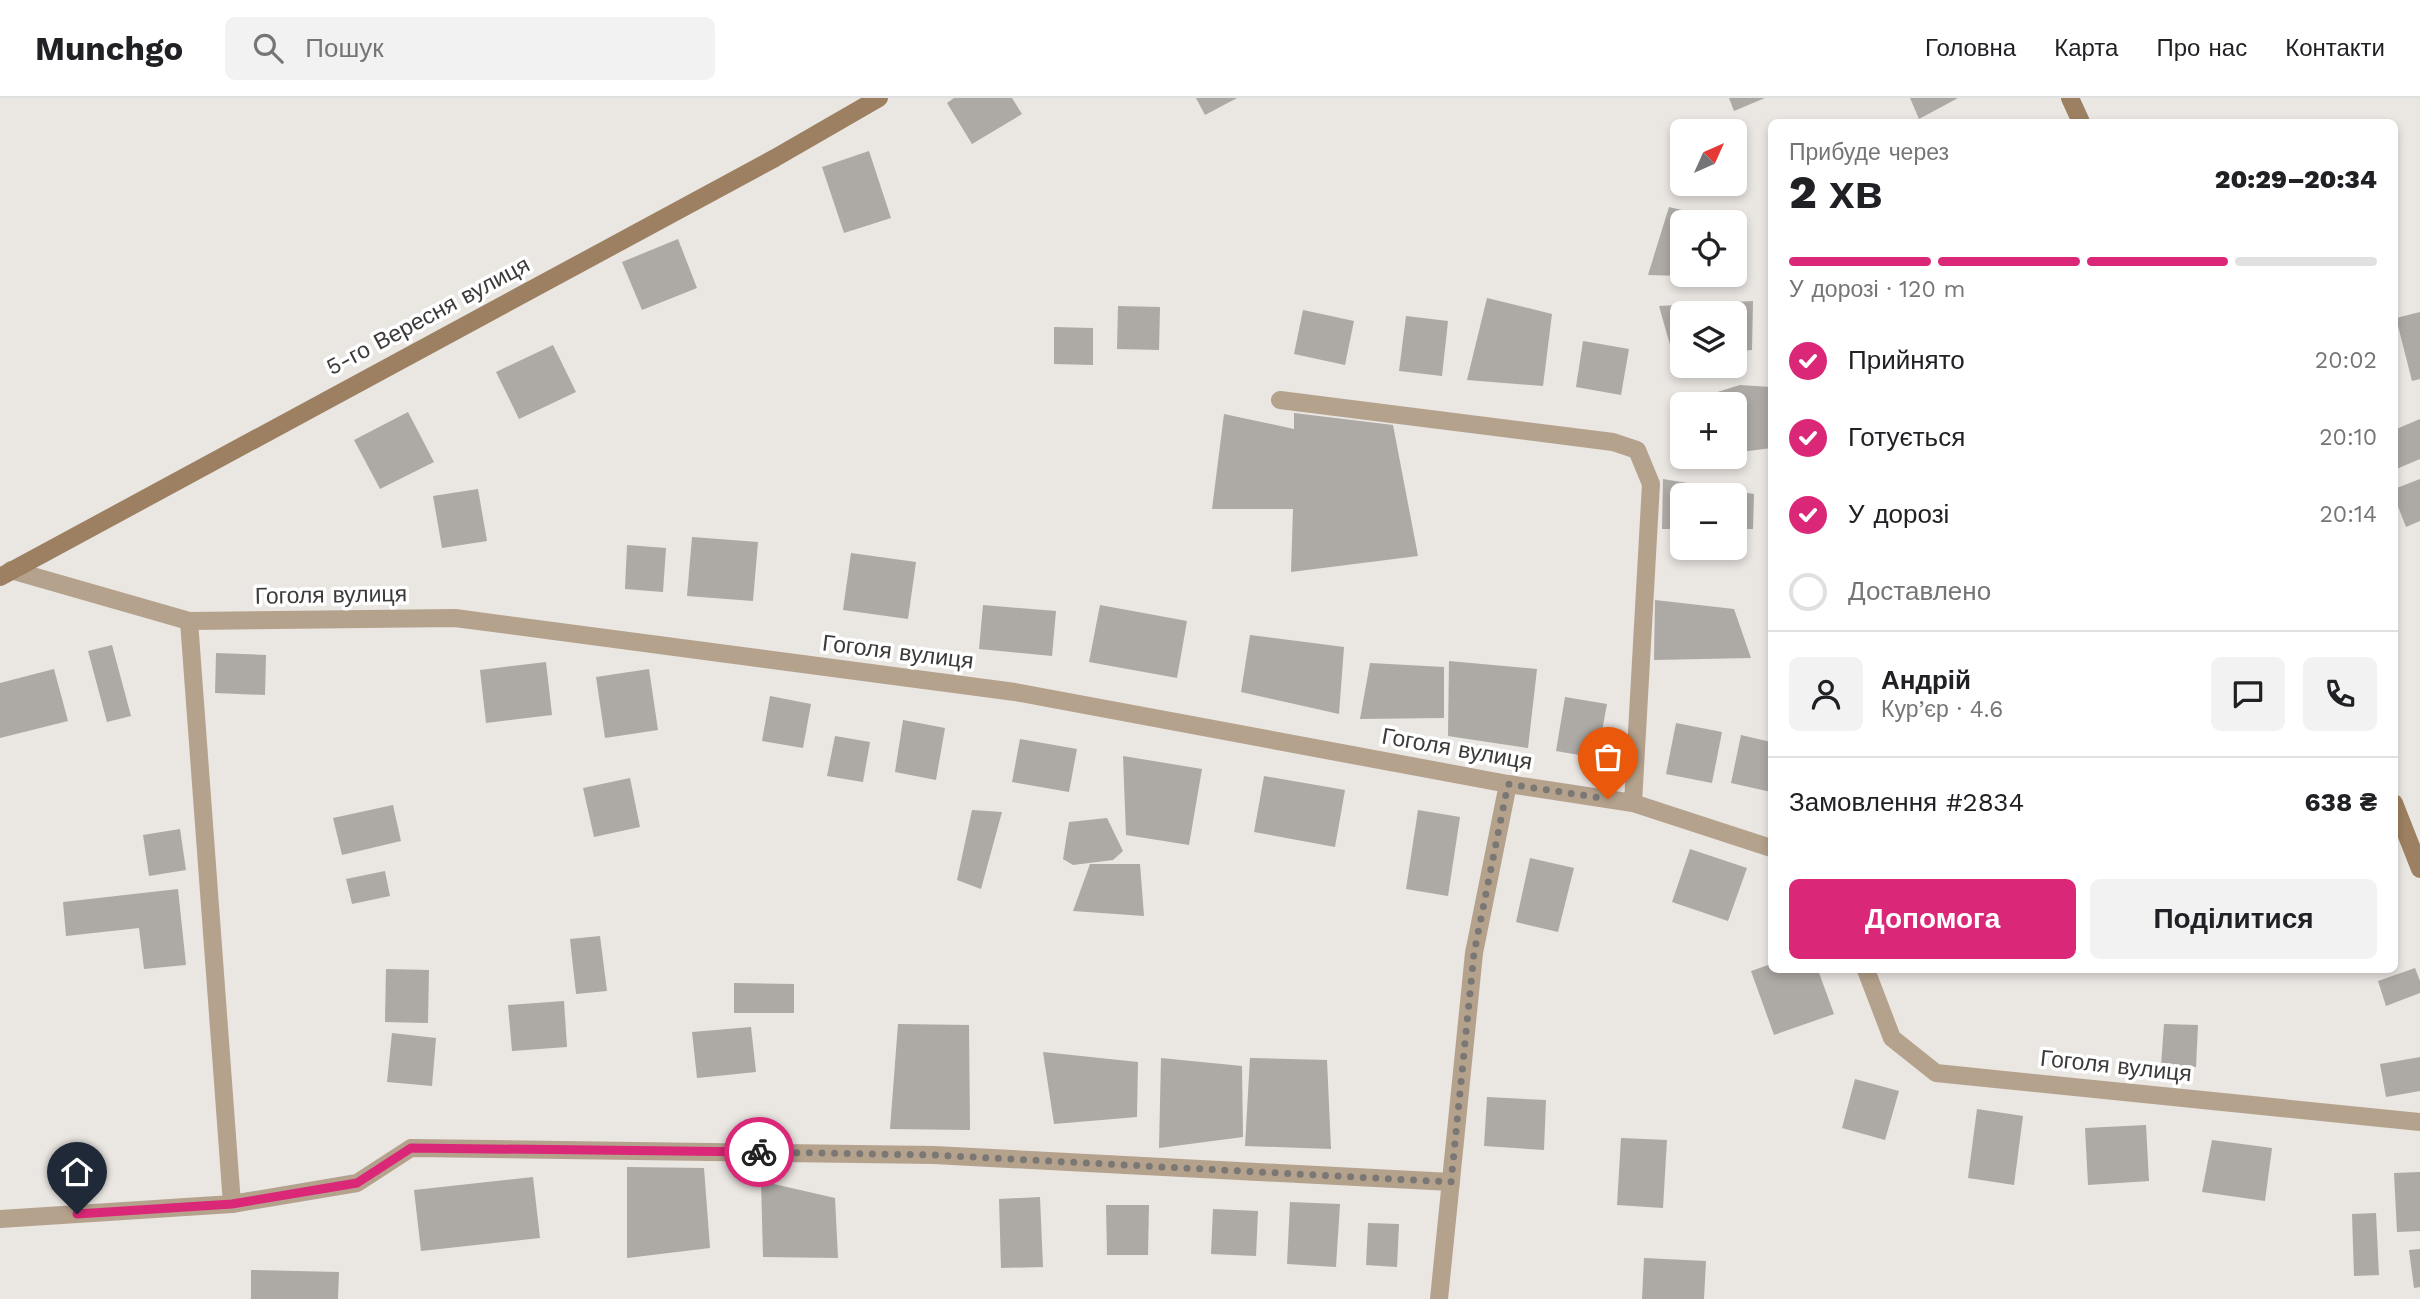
<!DOCTYPE html>
<html lang="uk">
<head>
<meta charset="utf-8">
<style>
	:root { --surface:#fff; --page:#f2f2f2; --text:#202124; --muted:#757577; --line:#e0e0e0; --accent:#db2777 }
	body { margin:0; font-family:"Work Sans",sans-serif; background:var(--page); color:var(--text); height:100vh; display:flex; flex-direction:column; font-size:26px; white-space:nowrap }
	* { box-sizing:border-box; margin:0 }
	p { font-size:23px; color:var(--muted) }
	.icon { flex:none; width:38px; height:38px; fill:none; stroke:currentColor; stroke-width:2; stroke-linecap:round; stroke-linejoin:round }
	.map { position:relative; flex:1; overflow:hidden }
	.side { position:absolute; left:1768px; top:21px; width:630px; height:854px; display:flex; flex-direction:column; background:var(--surface); border-radius:10px; box-shadow:0 4px 10px #0003 }
	.side>* { flex:none }
	.needle { width:46px; rotate:45deg }
	.fabs { position:absolute; left:1670px; top:21px; display:grid; gap:14px }
	.fabs a { display:grid; place-items:center; width:77px; height:77px; border-radius:10px; background:var(--surface); box-shadow:0 4px 10px #0003; font-size:35px }
	.pin { position:absolute; display:grid; place-items:center; width:60px; height:60px; color:#fff; margin:-72px -30px; border-radius:50% 50% 50% 0; rotate:-45deg; box-shadow:0 0 7px #0007 }
	.pin .icon { rotate:45deg }
	.courier { position:absolute; display:grid; place-items:center; width:70px; height:70px; margin:-35px; border:5px solid #db2777; border-radius:50%; background:#fff; color:#222; box-shadow:0 2px 9px #0007 }
	.headline em { font-style:normal; font-weight:800 }
	.headline div { display:flex; flex-direction:column-reverse }
	.headline { display:flex; align-items:center; justify-content:space-between; height:119px; padding:0 21px }
	h1 { font-size:46px; font-weight:800; line-height:52px }
	.bar { display:grid; grid-template-columns:repeat(4,1fr); gap:10px 7px; align-content:center; height:84px; padding:0 21px }
	.bar i { height:9px; border-radius:5px; background:var(--line) }
	.bar .current { background:var(--accent) }
	.bar p { grid-column:span 4 }
	.line { display:flex; align-items:center; gap:18px; padding:0 21px; border-top:2px solid var(--line) }
	.line div { flex:1 }
	.round { display:grid; place-items:center; flex:none; width:74px; height:74px; border-radius:10px; background:var(--page) }
	ol { padding:0 21px; list-style:none }
	li { display:flex; align-items:center; gap:21px; height:77px }
	li p { margin-inline-start:auto }
	li .icon { padding:7px; border-radius:50%; background:var(--accent); color:#fff; stroke-width:4 }
	li:last-child { color:var(--muted) }
	li i { width:38px; height:38px; border:4px solid var(--line); border-radius:50% }
	.button { display:flex; gap:14px; margin-top:auto; padding:14px 21px }
	.button a { flex:1; height:80px; border-radius:10px; background:var(--accent); color:#fff; font-size:28px; font-weight:800; line-height:80px; text-align:center }
	.button a+a { background:var(--page); color:var(--text) }
	header { display:flex; align-items:center; gap:42px; box-sizing:border-box; height:98px; padding:0 35px; background:var(--surface); border-bottom:2px solid var(--line) }
	header strong { font-size:33px }
	nav { display:flex; gap:38px; margin-inline-start:auto; font-size:24px }
	.search { width:490px; height:63px; background:var(--page); display:flex; align-items:center; gap:18px; box-sizing:border-box; padding:0 24px; border-radius:10px; color:var(--muted); font-size:26px }
	.map>svg:first-child { display:block }
	.building { fill:#ada9a5 }
	.lines { fill:none; stroke-linecap:round; stroke-linejoin:round }
	.street { stroke:#b5a28d; stroke-width:18 }
	.secondary { stroke:#9c8061; stroke-width:18 }
	.done { stroke:#7a7775; stroke-width:7; stroke-dasharray:0 12.6 }
	.route { stroke:#db2777; stroke-width:9 }
	.labels { text-anchor:middle; dominant-baseline:central; stroke-width:7; stroke-linejoin:round; paint-order:stroke }
	.street-label { font-size:23px; fill:#3d3b3a; stroke:#fff }
</style>
</head>
<body>
<header>
<strong>Munchgo</strong>
<div class="search"><svg class="icon" aria-label="search" viewBox="0 0 24 24"><circle cx="10" cy="10" r="6"/><path d="M15 15l6 6"/></svg>Пошук</div>
<nav><a>Головна</a><a>Карта</a><a>Про нас</a><a>Контакти</a></nav>
</header>
<div class="map">
<svg width="2420" height="1201" viewBox="0 0 2420 1201">
	<rect width="100%" height="100%" fill="#eae6e2"/>
	<g class="building">
		<polygon points="954,0 1012,0 1022,16 972,46 947,5"/>
		<polygon points="1196,0 1237,0 1205,17"/>
		<polygon points="1729,0 1765,0 1734,13"/>
		<polygon points="1910,0 1958,0 1919,21"/>
		<polygon points="869,53 891,120 844,135 822,69"/>
		<polygon points="1669,109 1717,120 1716,124 1682,124 1682,178 1648,177"/>
		<polygon points="678,141 697,190 642,212 622,164"/>
		<polygon points="1487,200 1552,216 1543,288 1467,282"/>
		<polygon points="1753,203 1752,252 1734,254 1734,215 1682,215 1682,260 1674,261 1659,208"/>
		<polygon points="1118,208 1160,209 1159,252 1117,251"/>
		<polygon points="1303,212 1354,223 1345,267 1294,256"/>
		<polygon points="2420,214 2420,281 2412,283 2396,220"/>
		<polygon points="1406,218 1448,223 1442,278 1399,273"/>
		<polygon points="1054,229 1093,230 1093,267 1054,266"/>
		<polygon points="1583,243 1629,251 1621,297 1576,289"/>
		<polygon points="553,247 576,294 519,321 496,274"/>
		<polygon points="1740,287 1771,289 1771,350 1734,355 1734,306 1699,306 1698,300"/>
		<polygon points="408,314 434,364 380,391 354,342"/>
		<polygon points="1294,315 1393,327 1418,458 1291,474 1293,411 1212,411 1224,316 1294,331"/>
		<polygon points="2420,321 2420,361 2394,372 2394,332"/>
		<polygon points="1663,381 1754,396 1753,431 1734,431 1734,397 1682,397 1682,431 1662,431"/>
		<polygon points="2420,381 2420,423 2406,429 2394,398 2394,391"/>
		<polygon points="478,391 487,443 442,450 433,398"/>
		<polygon points="692,439 758,444 753,503 687,498"/>
		<polygon points="627,447 666,450 663,494 625,491"/>
		<polygon points="851,455 916,464 908,521 843,512"/>
		<polygon points="1655,502 1734,511 1751,560 1654,562"/>
		<polygon points="983,507 1056,513 1052,558 979,551"/>
		<polygon points="1100,507 1187,523 1177,580 1089,564"/>
		<polygon points="1250,537 1344,549 1339,616 1241,594"/>
		<polygon points="112,547 131,618 107,624 88,553"/>
		<polygon points="216,555 266,557 265,597 215,595"/>
		<polygon points="1449,563 1537,571 1528,650 1448,638"/>
		<polygon points="546,564 552,617 486,625 480,572"/>
		<polygon points="1370,565 1444,569 1444,620 1360,621"/>
		<polygon points="54,571 68,623 0,640 0,585"/>
		<polygon points="649,571 658,632 605,640 596,579"/>
		<polygon points="770,598 811,606 803,650 762,643"/>
		<polygon points="1565,599 1607,606 1597,660 1556,653"/>
		<polygon points="903,622 945,630 936,682 895,674"/>
		<polygon points="1676,625 1722,634 1712,685 1666,676"/>
		<polygon points="1741,637 1771,644 1771,694 1731,685"/>
		<polygon points="835,638 870,644 863,684 827,678"/>
		<polygon points="1020,641 1077,651 1069,694 1012,684"/>
		<polygon points="1123,658 1202,671 1189,747 1126,737"/>
		<polygon points="1264,678 1345,692 1335,749 1254,734"/>
		<polygon points="630,680 640,729 594,739 583,690"/>
		<polygon points="393,707 401,743 342,757 333,720"/>
		<polygon points="972,712 1002,714 981,791 957,782"/>
		<polygon points="1418,712 1460,719 1448,798 1406,791"/>
		<polygon points="1107,720 1123,753 1113,762 1073,767 1063,761 1069,724"/>
		<polygon points="180,731 186,772 149,778 143,737"/>
		<polygon points="1690,751 1747,770 1728,823 1672,804"/>
		<polygon points="1530,760 1574,770 1558,834 1516,824"/>
		<polygon points="1090,766 1140,766 1144,818 1073,813"/>
		<polygon points="385,773 390,798 352,806 346,781"/>
		<polygon points="178,791 186,867 144,871 139,830 66,838 63,804"/>
		<polygon points="600,838 607,893 576,896 570,841"/>
		<polygon points="1771,866 1771,872 1818,872 1834,916 1774,937 1751,873"/>
		<polygon points="2415,870 2420,883 2420,895 2386,908 2378,883"/>
		<polygon points="386,871 429,872 428,925 385,924"/>
		<polygon points="734,885 794,886 794,915 734,915"/>
		<polygon points="564,903 567,949 512,953 508,907"/>
		<polygon points="898,926 969,927 970,1032 890,1031"/>
		<polygon points="2164,926 2198,927 2196,969 2161,968"/>
		<polygon points="751,929 756,974 697,980 692,934"/>
		<polygon points="392,935 436,940 432,988 387,984"/>
		<polygon points="1043,954 1138,964 1137,1019 1054,1026"/>
		<polygon points="2420,959 2420,993 2386,999 2380,966"/>
		<polygon points="1161,960 1242,968 1243,1039 1159,1050"/>
		<polygon points="1250,960 1327,962 1331,1051 1245,1048"/>
		<polygon points="1855,981 1899,993 1885,1042 1842,1030"/>
		<polygon points="1487,999 1546,1002 1544,1052 1484,1048"/>
		<polygon points="1977,1011 2023,1018 2014,1087 1968,1080"/>
		<polygon points="2146,1027 2149,1083 2088,1087 2085,1030"/>
		<polygon points="1621,1040 1667,1042 1663,1110 1617,1107"/>
		<polygon points="2212,1042 2272,1050 2265,1103 2202,1094"/>
		<polygon points="627,1069 704,1070 710,1150 627,1160"/>
		<polygon points="2420,1074 2420,1133 2397,1134 2394,1075"/>
		<polygon points="533,1079 540,1140 421,1153 414,1092"/>
		<polygon points="761,1083 835,1100 838,1160 763,1159"/>
		<polygon points="1040,1099 1043,1169 1001,1170 999,1101"/>
		<polygon points="1290,1104 1340,1106 1336,1169 1287,1166"/>
		<polygon points="1106,1107 1149,1107 1148,1157 1107,1157"/>
		<polygon points="1213,1111 1258,1113 1256,1158 1211,1156"/>
		<polygon points="2376,1115 2379,1177 2354,1178 2352,1116"/>
		<polygon points="1368,1125 1399,1126 1397,1169 1366,1167"/>
		<polygon points="2420,1151 2420,1189 2414,1190 2409,1152"/>
		<polygon points="1644,1160 1706,1163 1704,1201 1642,1201"/>
		<polygon points="251,1172 339,1174 338,1201 251,1201"/>
	</g>
	<g class="lines">
		<g class="street">
			<polyline points="1280,302 1613,344 1637,352 1651,386 1633,705"/>
			<polyline points="11,472 189,523 455,520 1015,594 1508,686 1633,705 1771,750"/>
			<polyline points="1866,872 1892,940 1936,975 2420,1024"/>
			<polyline points="232,1106 357,1085 411,1050 934,1057 1451,1084"/>
			<polyline points="0,1121 232,1106 189,523"/>
			<polyline points="1439,1201 1474,855 1508,686"/>
		</g>
		<g class="secondary">
			<polyline points="2070,0 2081,24"/>
			<polyline points="0,479 775,60 879,0"/>
			<polyline points="2394,705 2420,771"/>
		</g>
	</g>
	<g class="lines">
		<polyline class="done" points="759,1054 934,1057 1451,1084 1474,855 1508,686 1608,701"/>
		<polyline class="route" points="77,1116 232,1106 357,1085 411,1050 759,1054"/>
	</g>
	<g class="labels">
		<g class="street-label">
			<text transform="translate(428 218) rotate(-28)">5-го Вересня вулиця</text>
			<text transform="translate(331 497) rotate(-1)">Гоголя вулиця</text>
			<text transform="translate(898 554) rotate(7)">Гоголя вулиця</text>
			<text transform="translate(1457 651) rotate(10)">Гоголя вулиця</text>
			<text transform="translate(2116 968) rotate(6)">Гоголя вулиця</text>
		</g>
	</g>
</svg>
<div class="fabs">
<a><svg class="needle" viewBox="-14 -14 28 28"><path d="M0-13l5 13h-10z" fill="#e53935"/><path d="M0 13l5-13h-10z" fill="#757577"/></svg></a>
<a><svg class="icon" aria-label="locate" viewBox="0 0 24 24"><circle cx="12" cy="12" r="6"/><path d="M12 2v4M12 18v4M2 12h4M18 12h4"/></svg></a>
<a><svg class="icon" aria-label="layers" viewBox="0 0 24 24"><path d="M12 4l9 5-9 5-9-5zM3 14l9 5 9-5"/></svg></a>
<a>+</a>
<a>−</a>
</div>
<div class="pin" style="left:1608px;top:701px;background:#ea580c"><svg class="icon" aria-label="bag" viewBox="0 0 24 24"><path d="M5 8h14l-1 12H6zM9 8a3 3 0 0 1 6 0"/></svg></div>
<div class="pin" style="left:77px;top:1116px;background:#1f2937"><svg class="icon" aria-label="home" viewBox="0 0 24 24"><path d="M3 11l9-7 9 7M6 9v11h12V9"/></svg></div>
<div class="courier" style="left:759px;top:1054px"><svg class="icon" aria-label="bike" viewBox="0 0 24 24"><circle cx="6" cy="16" r="4"/><circle cx="18" cy="16" r="4"/><path d="M6 16l4-8h5l3 8M10 8l3 8H6M13 5h3"/></svg></div>
<section class="side">
<div class="headline"><div><h1>2 хв</h1><p>Прибуде через</p></div><em>20:29–20:34</em></div>
<div class="bar"><i class="current"></i><i class="current"></i><i class="current"></i><i></i><p>У дорозі · 120 m</p></div>
<ol>
<li><svg class="icon" aria-label="check" viewBox="0 0 24 24"><path d="M5 12l5 5 9-10"/></svg>Прийнято<p>20:02</p></li>
<li><svg class="icon" aria-label="check" viewBox="0 0 24 24"><path d="M5 12l5 5 9-10"/></svg>Готується<p>20:10</p></li>
<li><svg class="icon" aria-label="check" viewBox="0 0 24 24"><path d="M5 12l5 5 9-10"/></svg>У дорозі<p>20:14</p></li>
<li><i></i>Доставлено</li>
</ol>
<div class="line" style="height:126px"><a class="round"><svg class="icon" aria-label="person" viewBox="0 0 24 24"><circle cx="12" cy="8" r="4"/><path d="M4 21q1-7 8-7t8 7"/></svg></a><div><b>Андрій</b><p>Кур’єр · 4.6</p></div><a class="round"><svg class="icon" aria-label="chat" viewBox="0 0 24 24"><path d="M4 5h16v11H9l-5 4z"/></svg></a><a class="round"><svg class="icon" aria-label="phone" viewBox="0 0 24 24"><path d="M5 4h4l2 5-3 2q2 4 5 5l2-3 5 2v4C11 20 4 13 5 4z"/></svg></a></div>
<div class="line" style="height:91px"><div>Замовлення #2834</div><b>638 ₴</b></div>
<div class="button"><a>Допомога</a><a>Поділитися</a></div>
</section>
</div>
</body>
</html>
